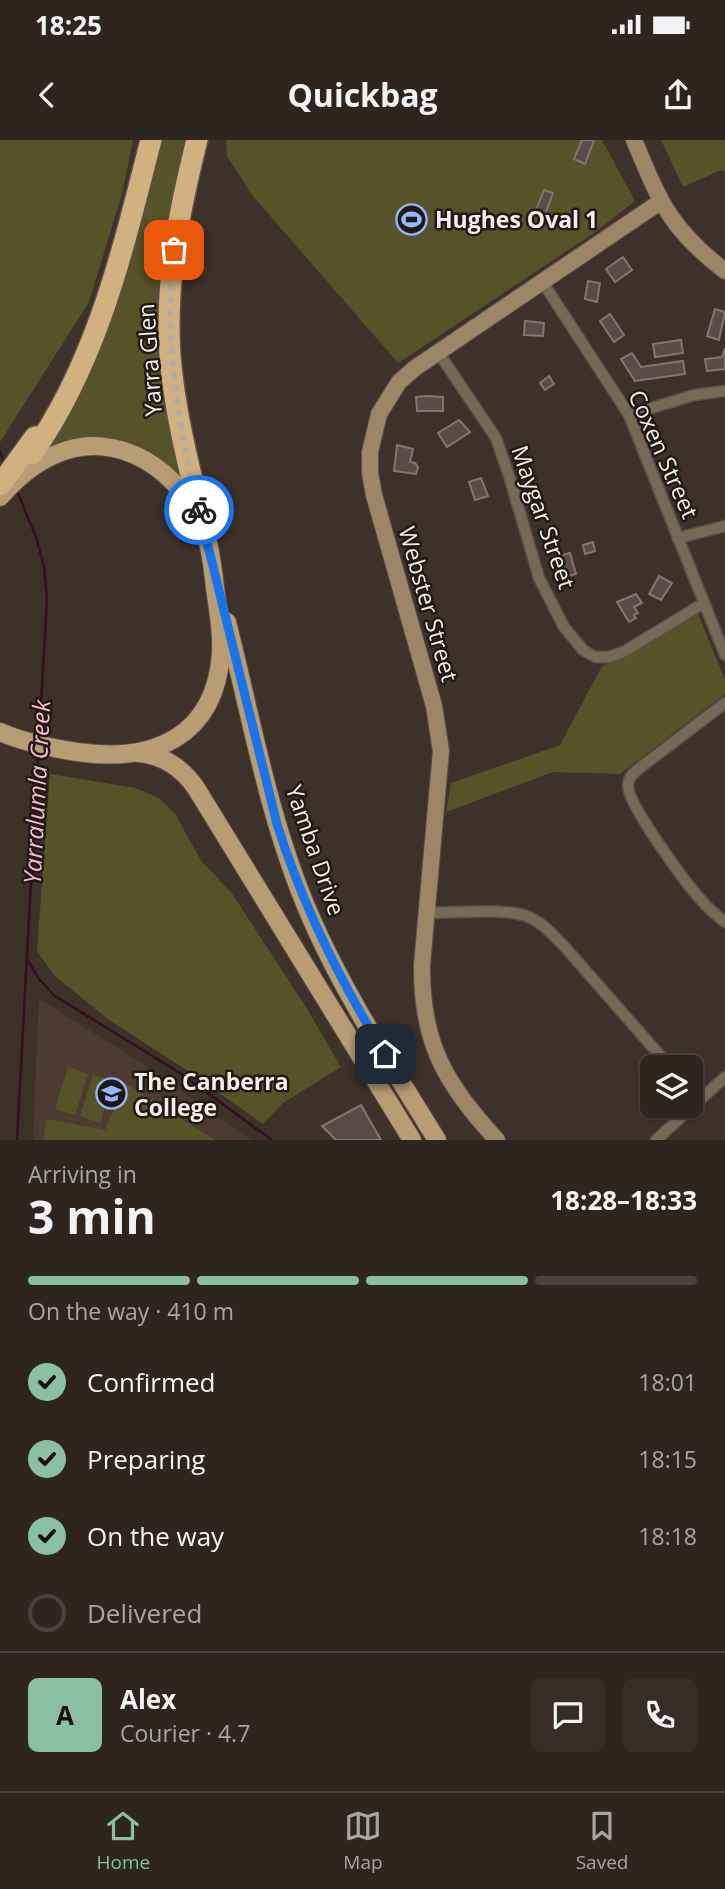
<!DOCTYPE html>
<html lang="en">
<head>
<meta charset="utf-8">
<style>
	:root { --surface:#2e2520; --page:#362d29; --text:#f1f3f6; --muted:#a7a5a5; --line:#49423e; --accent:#8abfa5 }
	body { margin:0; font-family:"Open Sans",sans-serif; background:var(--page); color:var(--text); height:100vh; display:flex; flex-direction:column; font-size:26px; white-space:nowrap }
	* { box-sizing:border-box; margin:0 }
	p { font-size:23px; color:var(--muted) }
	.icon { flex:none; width:38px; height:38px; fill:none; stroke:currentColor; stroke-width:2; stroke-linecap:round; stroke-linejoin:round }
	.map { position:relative; height:1000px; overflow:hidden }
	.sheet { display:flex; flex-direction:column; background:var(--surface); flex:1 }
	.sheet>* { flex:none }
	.fabs { position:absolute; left:640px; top:915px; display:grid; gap:14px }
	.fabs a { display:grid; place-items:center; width:63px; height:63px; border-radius:10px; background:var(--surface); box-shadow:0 2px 5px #0004,0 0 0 2px var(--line); font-size:35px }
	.pin { position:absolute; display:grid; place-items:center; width:60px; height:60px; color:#fff; margin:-30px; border-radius:14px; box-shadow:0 4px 10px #0006 }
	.courier { position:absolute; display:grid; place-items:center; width:70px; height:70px; margin:-35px; border:5px solid #1a73e8; border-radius:50%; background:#fff; color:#222; box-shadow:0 2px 9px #0007 }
	.summary em { font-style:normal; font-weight:700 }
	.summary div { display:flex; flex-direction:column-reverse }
	.summary { display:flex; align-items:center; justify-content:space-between; height:119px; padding:0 28px }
	h1 { font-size:46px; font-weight:700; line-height:52px }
	.bar { display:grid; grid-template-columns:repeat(4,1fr); gap:10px 7px; align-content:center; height:84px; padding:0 28px }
	.bar i { height:9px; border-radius:5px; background:var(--line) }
	.bar .active { background:var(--accent) }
	.bar p { grid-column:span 4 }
	.line { display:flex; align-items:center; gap:18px; padding:0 28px; border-top:2px solid var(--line) }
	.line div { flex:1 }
	.round { display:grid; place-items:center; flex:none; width:74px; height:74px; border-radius:10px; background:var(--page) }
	ol { padding:0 28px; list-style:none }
	li { display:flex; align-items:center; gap:21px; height:77px }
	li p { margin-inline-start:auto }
	li .icon { padding:7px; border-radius:50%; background:var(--accent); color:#111; stroke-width:4 }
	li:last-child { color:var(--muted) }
	li i { width:38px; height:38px; border:4px solid var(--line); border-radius:50% }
	.status { display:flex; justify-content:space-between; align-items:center; height:49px; padding:0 35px; background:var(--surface); direction:ltr }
	.status svg { height:19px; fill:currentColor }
	header { display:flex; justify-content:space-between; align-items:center; height:91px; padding:0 28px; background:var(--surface); font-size:32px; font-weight:700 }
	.dock { display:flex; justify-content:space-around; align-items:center; height:98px; border-top:2px solid var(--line); background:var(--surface); font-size:19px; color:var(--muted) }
	.dock a { display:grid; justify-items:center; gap:4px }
	.dock .active { color:var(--accent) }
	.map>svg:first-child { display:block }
	.built { fill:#4d3b31 }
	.green { fill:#565329 }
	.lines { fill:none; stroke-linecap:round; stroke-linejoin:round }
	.stream { stroke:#380c23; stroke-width:2.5 }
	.building { fill:#5b4a4a; stroke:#867474; stroke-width:2 }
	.street-casing { stroke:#5c4f49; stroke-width:13 }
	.secondary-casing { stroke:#5c4f49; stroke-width:18 }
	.primary-casing { stroke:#5c4f49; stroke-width:20 }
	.highway-casing { stroke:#5c4f49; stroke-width:24 }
	.street { stroke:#766956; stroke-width:10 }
	.secondary { stroke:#9c8667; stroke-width:16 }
	.primary { stroke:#b89d74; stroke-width:18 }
	.highway { stroke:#d2b180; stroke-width:21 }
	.done { stroke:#b6aca6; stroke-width:7; stroke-dasharray:0 12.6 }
	.route { stroke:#1a73e8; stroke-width:9 }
	.labels { text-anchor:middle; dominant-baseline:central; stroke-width:5; stroke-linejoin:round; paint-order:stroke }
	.poi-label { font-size:23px; font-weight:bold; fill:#f7eee9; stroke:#201a17; text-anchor:start }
	.street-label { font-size:23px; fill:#f7eee9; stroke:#201a17 }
	.water-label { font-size:24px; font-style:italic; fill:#fbb9d5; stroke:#201a17 }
</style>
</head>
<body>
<div class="status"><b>18:25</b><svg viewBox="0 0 49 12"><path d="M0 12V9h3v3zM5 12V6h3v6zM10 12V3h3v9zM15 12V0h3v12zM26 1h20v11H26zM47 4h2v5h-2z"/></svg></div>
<header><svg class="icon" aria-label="back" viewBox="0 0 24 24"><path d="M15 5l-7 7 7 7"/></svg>Quickbag<svg class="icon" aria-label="share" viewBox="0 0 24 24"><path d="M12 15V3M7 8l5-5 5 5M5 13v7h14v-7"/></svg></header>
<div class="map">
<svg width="725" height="1000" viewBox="0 0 725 1000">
	<rect width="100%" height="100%" fill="#3e312a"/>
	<polygon class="built" points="39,859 142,923 252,1000 33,1000"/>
	<g class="green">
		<polygon points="0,0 133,0 122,54 89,162 0,302"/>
		<polygon points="156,0 191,0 170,94 190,356 139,313 41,313"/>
		<polygon points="226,0 602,0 635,61 594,93 398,223 252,55 227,16"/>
		<polygon points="661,0 725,0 725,31 721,30 683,47"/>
		<polygon points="697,471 725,540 725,554 620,634 553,632 446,672 451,643 560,605 602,526"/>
		<polygon points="50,634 135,648 159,658 175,674 202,722 231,752 306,867 341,927 283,963 263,984 188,931 109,880 54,835 37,811"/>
		<polygon points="68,927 88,934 75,975 55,969"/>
		<polygon points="93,935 113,941 100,983 80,976"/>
		<polygon points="125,943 215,1000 44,1000 46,979 105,990"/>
	</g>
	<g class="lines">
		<g class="stream">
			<polyline points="0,312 5,323"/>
			<polyline points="17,351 36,397 44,426 47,459 39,598"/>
			<polyline points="28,821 39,839 55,856 180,933 272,1000"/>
			<polyline points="17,1000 38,612"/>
		</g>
	</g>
	<g class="building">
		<polygon points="582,0 594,0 585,24 574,19"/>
		<polygon points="544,50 553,53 541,86 531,83"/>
		<polygon points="623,117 632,130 615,142 606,129"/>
		<polygon points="588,141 600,143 597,162 585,159"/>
		<polygon points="715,169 725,172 719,200 707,196"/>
		<polygon points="610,174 624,195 614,202 600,181"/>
		<polygon points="525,181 544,183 543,196 524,195"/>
		<polygon points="681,200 683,213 655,217 653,204"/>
		<polygon points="725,208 725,229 707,231 705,219 722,217"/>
		<polygon points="632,213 641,227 683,221 685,234 635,241 621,219"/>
		<polygon points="549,236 554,244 545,250 540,243"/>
		<polygon points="427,256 443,257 443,271 417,271 416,257"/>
		<polygon points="459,280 470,292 447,307 438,293"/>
		<polygon points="397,305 413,309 410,322 415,323 418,327 416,334 394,331"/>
		<polygon points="481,338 488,356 475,360 469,342"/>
		<polygon points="593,402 595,411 585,414 583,405"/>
		<polygon points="570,413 576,434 563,437 559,416"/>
		<polygon points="659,436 672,443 661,460 649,454"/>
		<polygon points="636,454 642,463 634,467 638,473 634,475 636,478 629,482 617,462"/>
		<polygon points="361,965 381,1000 336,1000 322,986"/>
	</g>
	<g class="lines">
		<defs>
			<g id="street">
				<polyline points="542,141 629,275 725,515"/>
				<polyline points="438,212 496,298 510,339 539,438 564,487 583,510 595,517 609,517 625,511 704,463"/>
				<polyline points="629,275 694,255 725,251"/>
				<polyline points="678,398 725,386"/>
				<path d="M725 563 641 627C635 632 629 636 628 644 626 663 686 743 701 760 708 768 716 775 725 782"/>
				<path d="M428 773C453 773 511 767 531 778 544 784 554 796 564 806L671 928"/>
				<polyline points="656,1000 725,937"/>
			</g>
			<g id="secondary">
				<path d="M634 0C660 62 670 89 725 131"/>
				<path d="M497 1000C446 944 421 904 422 825L441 611 434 566 374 355 370 333V312L379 274 399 242 415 228 660 62"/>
			</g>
			<g id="primary">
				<path d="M0 357C15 340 33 324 54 315 118 286 183 332 205 393 212 412 213 434 216 455 219 474 222 494 221 513 215 598 152 623 77 612 51 608 24 602 0 592"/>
				<path d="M227 482C252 581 270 685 311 778 345 856 393 928 437 1000"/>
				<path d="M138 613C163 615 182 628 196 648L412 1000"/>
			</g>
			<g id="highway">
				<path d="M197 0C179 71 165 142 170 216 175 276 191 335 205 394"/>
				<path d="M32 314C98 220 123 109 151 0"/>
				<polyline points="0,345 35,297"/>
			</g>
		</defs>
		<use href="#street" class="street-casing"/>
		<use href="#secondary" class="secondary-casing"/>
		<use href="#primary" class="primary-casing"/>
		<use href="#highway" class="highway-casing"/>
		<use href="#street" class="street"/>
		<use href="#secondary" class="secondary"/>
		<use href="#primary" class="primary"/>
		<use href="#highway" class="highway"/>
	</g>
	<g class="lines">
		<path class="done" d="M174 110C163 201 178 282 199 370"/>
		<path class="route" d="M199 370 277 684C303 767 340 841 385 914"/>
	</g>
	<defs>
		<symbol id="stadium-ring" viewBox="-11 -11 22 22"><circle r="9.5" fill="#201a17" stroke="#98b6fd" stroke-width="1.5"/><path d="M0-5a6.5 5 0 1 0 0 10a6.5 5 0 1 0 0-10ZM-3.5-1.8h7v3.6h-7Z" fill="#98b6fd"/></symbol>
		<symbol id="school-ring" viewBox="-11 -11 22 22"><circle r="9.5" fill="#201a17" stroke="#98b6fd" stroke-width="1.5"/><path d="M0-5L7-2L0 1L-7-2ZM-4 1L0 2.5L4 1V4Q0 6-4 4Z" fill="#98b6fd"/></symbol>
	</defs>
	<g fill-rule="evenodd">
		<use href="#stadium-ring" x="394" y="62" width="35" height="35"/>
		<use href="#school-ring" x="94" y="936" width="35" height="35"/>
	</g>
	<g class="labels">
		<g class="poi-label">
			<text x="435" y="79">Hughes Oval 1</text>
			<text x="134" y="941">The Canberra<tspan x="134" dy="26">College</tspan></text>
		</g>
		<g class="street-label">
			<text transform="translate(149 220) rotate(-94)">Yarra Glen</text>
			<text transform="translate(664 314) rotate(66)">Coxen Street</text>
			<text transform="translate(544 377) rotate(71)">Maygar Street</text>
			<text transform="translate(429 464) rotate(74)">Webster Street</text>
			<text transform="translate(316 710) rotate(71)">Yamba Drive</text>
		</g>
		<g class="water-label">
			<text transform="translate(36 652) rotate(-87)">Yarralumla Creek</text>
		</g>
	</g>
</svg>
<div class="fabs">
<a><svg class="icon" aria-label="layers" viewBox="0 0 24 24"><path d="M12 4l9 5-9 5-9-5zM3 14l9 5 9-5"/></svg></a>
</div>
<div class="pin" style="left:174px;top:110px;background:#ea580c"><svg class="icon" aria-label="bag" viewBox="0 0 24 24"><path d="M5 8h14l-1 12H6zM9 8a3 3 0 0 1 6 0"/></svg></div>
<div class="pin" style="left:385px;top:914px;background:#1f2937"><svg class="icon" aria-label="home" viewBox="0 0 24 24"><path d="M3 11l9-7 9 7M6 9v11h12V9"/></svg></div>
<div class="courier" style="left:199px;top:370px"><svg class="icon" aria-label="bike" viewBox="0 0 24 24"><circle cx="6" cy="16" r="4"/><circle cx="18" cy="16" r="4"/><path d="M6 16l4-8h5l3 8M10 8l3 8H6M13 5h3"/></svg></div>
</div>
<section class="sheet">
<div class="summary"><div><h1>3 min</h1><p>Arriving in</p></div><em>18:28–18:33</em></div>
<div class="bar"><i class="active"></i><i class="active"></i><i class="active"></i><i></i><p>On the way · 410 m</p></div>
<ol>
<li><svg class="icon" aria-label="check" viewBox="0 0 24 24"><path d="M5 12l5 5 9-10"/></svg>Confirmed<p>18:01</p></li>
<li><svg class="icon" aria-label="check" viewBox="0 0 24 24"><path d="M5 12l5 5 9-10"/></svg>Preparing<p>18:15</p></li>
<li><svg class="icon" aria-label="check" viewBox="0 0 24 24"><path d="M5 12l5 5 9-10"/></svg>On the way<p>18:18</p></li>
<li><i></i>Delivered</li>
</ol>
<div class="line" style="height:126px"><b class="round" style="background:var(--accent);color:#111">A</b><div><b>Alex</b><p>Courier · 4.7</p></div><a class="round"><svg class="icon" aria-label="chat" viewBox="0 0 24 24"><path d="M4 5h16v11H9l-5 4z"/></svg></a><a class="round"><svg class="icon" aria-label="phone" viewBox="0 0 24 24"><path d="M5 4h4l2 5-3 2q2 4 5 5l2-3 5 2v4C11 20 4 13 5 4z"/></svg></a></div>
</section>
<nav class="dock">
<a class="active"><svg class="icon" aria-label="home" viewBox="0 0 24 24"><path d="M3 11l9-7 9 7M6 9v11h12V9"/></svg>Home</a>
<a><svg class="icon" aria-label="map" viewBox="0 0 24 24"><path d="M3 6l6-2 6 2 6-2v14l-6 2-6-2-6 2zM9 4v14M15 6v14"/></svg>Map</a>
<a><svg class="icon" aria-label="saved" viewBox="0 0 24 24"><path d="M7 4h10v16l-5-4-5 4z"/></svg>Saved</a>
</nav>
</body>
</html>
